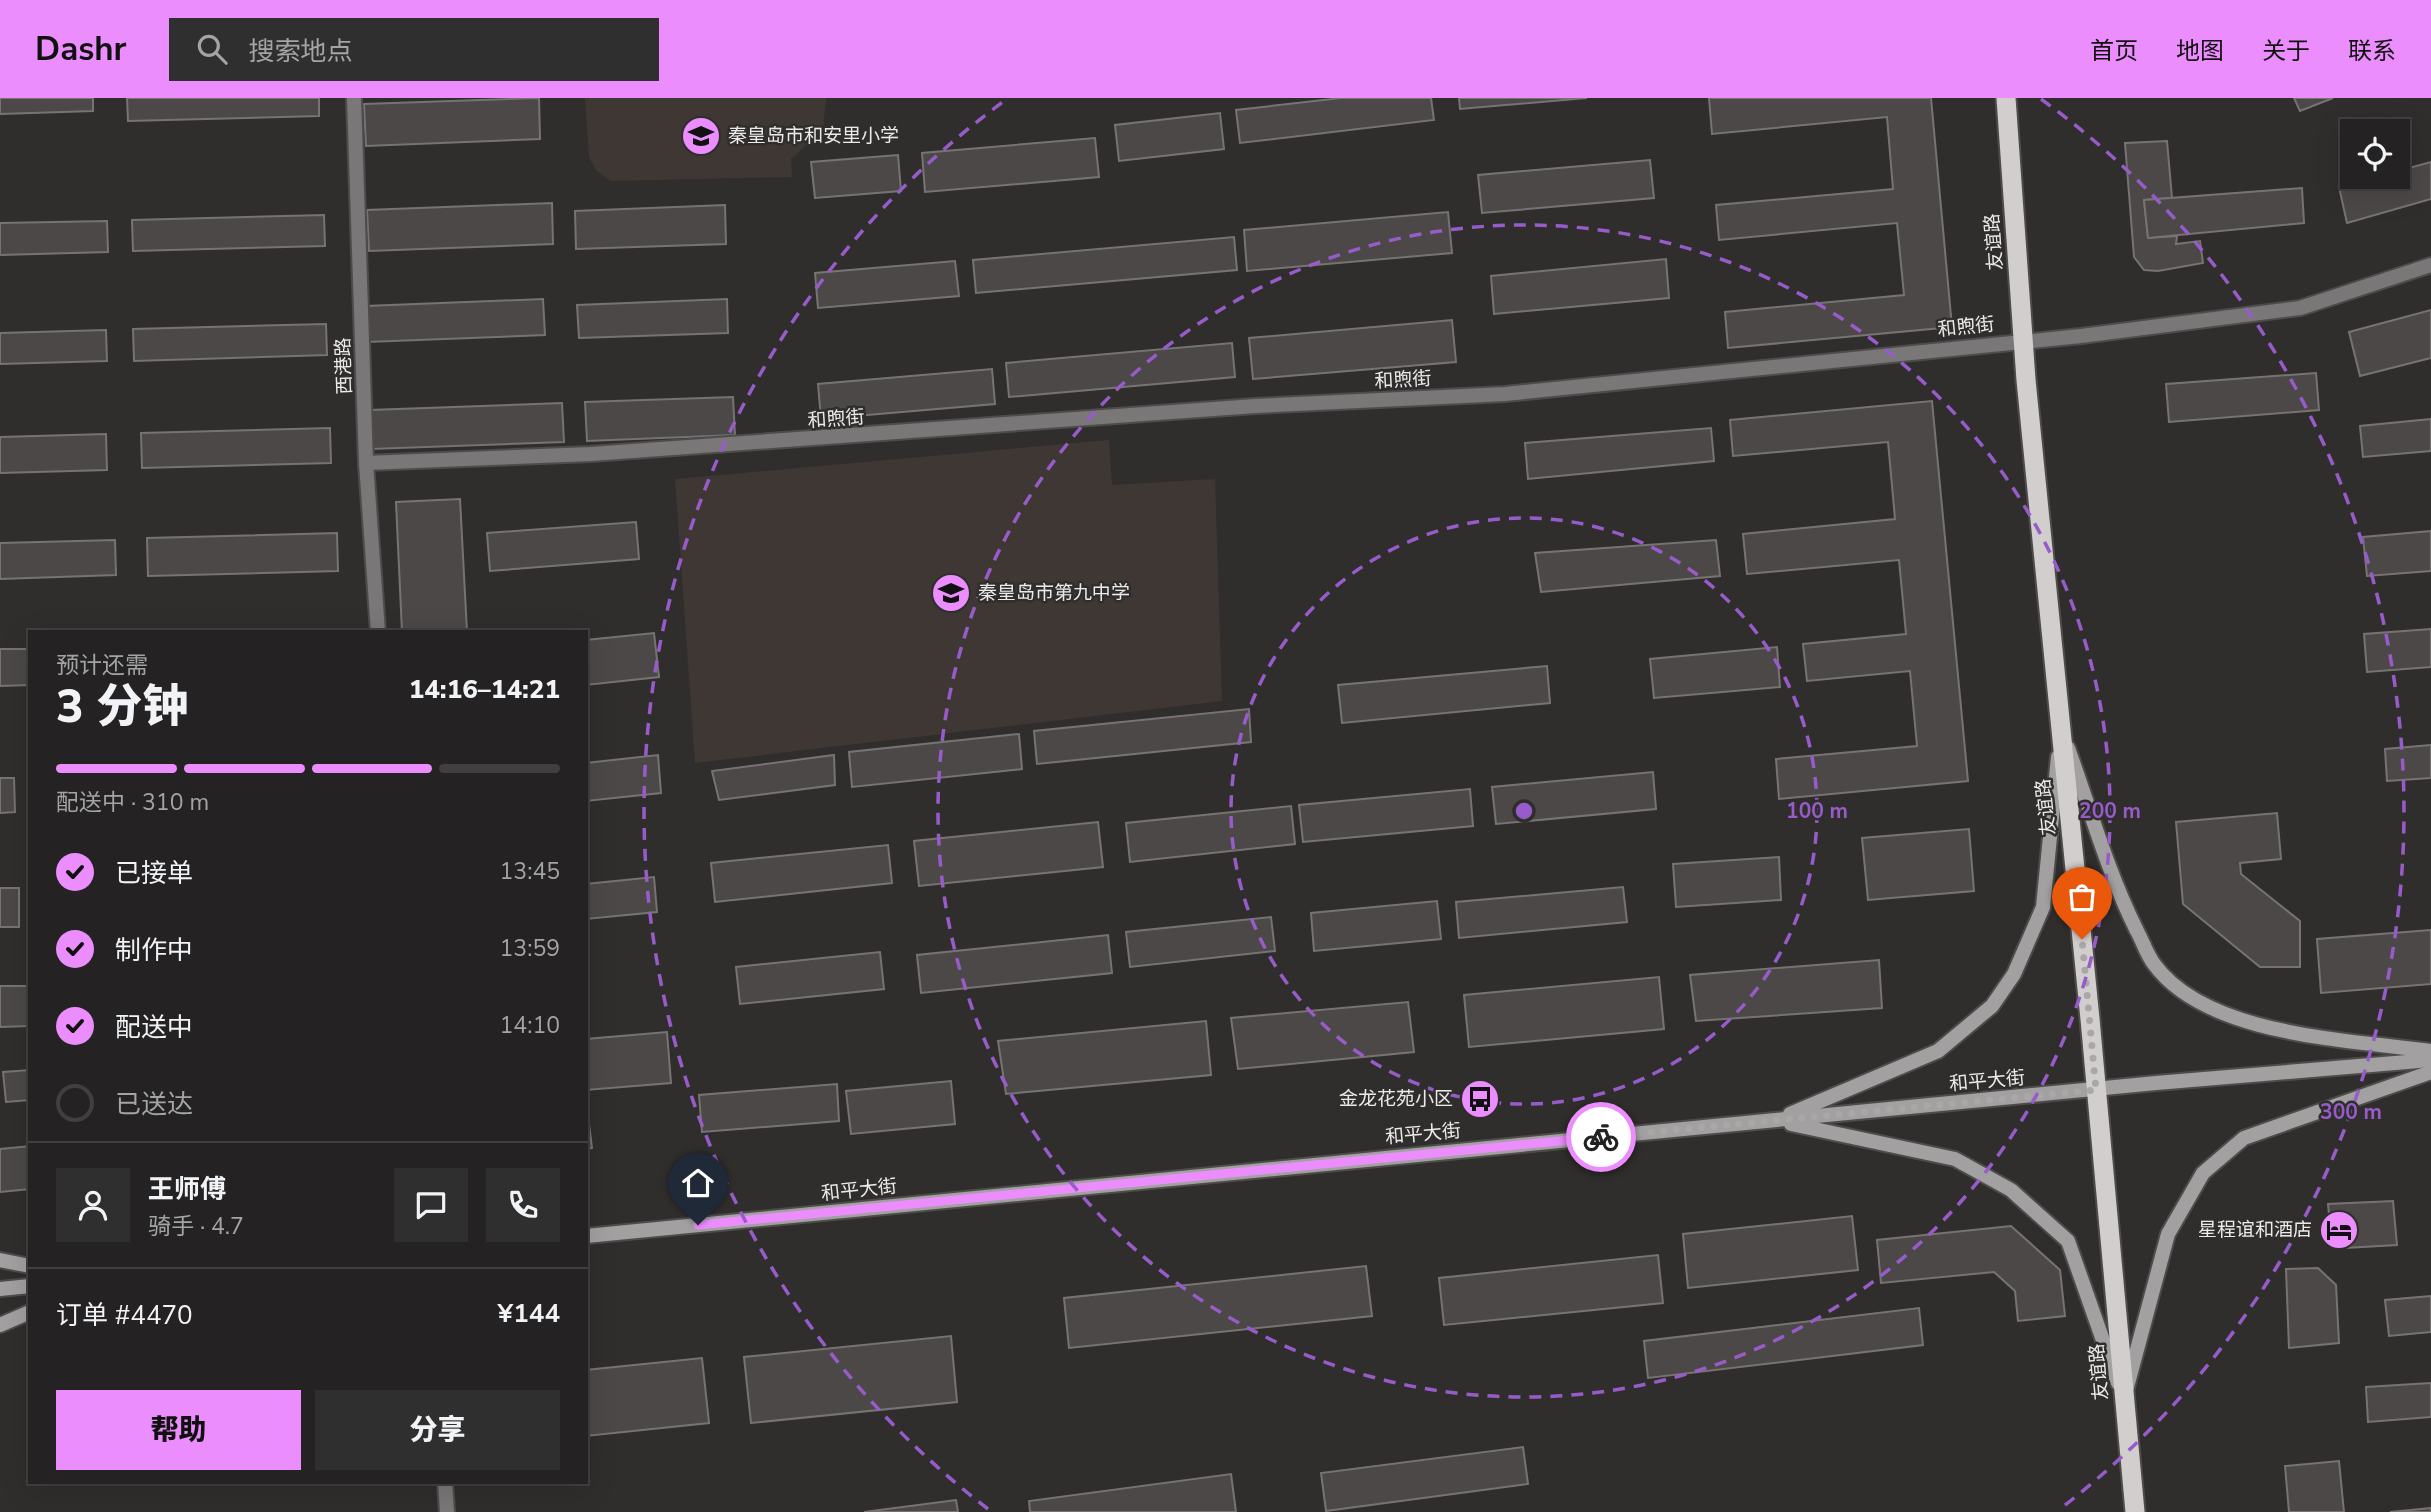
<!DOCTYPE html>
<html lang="zh">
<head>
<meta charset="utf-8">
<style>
	:root { --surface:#242222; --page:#302f2f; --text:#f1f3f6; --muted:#a3a4a5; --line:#413f40; --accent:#eb8dfc }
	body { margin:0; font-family:"Nunito Sans","Noto Sans SC",sans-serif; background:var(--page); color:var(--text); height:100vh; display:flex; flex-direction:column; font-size:26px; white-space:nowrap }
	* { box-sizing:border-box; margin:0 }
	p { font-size:23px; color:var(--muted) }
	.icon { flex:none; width:38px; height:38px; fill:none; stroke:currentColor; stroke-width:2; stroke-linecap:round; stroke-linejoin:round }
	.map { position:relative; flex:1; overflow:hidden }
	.details { position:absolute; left:28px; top:532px; width:560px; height:854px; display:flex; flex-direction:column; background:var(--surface); border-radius:0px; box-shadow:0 7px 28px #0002,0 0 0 2px var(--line) }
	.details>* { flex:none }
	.tools { position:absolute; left:2340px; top:21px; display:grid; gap:14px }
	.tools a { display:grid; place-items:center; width:70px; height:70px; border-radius:0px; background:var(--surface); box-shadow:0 7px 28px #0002,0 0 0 2px var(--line); font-size:35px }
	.pin { position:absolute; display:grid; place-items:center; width:60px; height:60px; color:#fff; margin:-72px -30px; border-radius:50% 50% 50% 0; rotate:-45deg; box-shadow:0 0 7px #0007 }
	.pin .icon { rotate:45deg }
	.courier { position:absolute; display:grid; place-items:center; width:70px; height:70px; margin:-35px; border:5px solid #eb8dfc; border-radius:50%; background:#fff; color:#222; box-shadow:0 2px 9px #0007 }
	.summary em { font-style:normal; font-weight:800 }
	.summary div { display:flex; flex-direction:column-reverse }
	.summary { display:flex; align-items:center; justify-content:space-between; height:119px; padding:0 28px }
	h1 { font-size:46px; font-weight:800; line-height:52px }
	.bar { display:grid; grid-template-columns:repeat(4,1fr); gap:10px 7px; align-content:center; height:84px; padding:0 28px }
	.bar i { height:9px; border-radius:5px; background:var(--line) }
	.bar .active { background:var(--accent) }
	.bar p { grid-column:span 4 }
	.line { display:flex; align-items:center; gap:18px; padding:0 28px; border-top:2px solid var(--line) }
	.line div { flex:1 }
	.round { display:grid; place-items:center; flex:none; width:74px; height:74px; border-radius:0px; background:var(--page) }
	ol { padding:0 28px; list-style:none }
	li { display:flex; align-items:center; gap:21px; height:77px }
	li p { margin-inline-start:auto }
	li .icon { padding:7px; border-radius:50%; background:var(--accent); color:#111; stroke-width:4 }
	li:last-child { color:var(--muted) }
	li i { width:38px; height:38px; border:4px solid var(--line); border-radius:50% }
	.button { display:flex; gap:14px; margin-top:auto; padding:14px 28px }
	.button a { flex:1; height:80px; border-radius:0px; background:var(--accent); color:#111; font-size:28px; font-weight:800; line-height:80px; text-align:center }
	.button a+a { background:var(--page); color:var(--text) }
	header { display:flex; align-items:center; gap:42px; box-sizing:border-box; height:98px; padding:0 35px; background:var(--accent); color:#111 }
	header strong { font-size:33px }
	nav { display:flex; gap:38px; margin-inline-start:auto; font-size:24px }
	.search { width:490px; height:63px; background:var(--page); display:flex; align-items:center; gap:18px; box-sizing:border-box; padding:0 24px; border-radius:0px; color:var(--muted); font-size:26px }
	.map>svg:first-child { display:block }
	.built { fill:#3f3733 }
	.building { fill:#4b4847; stroke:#767372; stroke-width:2 }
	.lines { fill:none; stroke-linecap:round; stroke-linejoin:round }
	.minor-casing { stroke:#4e4c4b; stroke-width:18 }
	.tertiary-casing { stroke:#4e4c4b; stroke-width:18 }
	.secondary-casing { stroke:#4e4c4b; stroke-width:18 }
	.trunk-casing { stroke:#4e4c4b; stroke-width:23 }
	.minor { stroke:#797777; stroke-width:14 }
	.tertiary { stroke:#797777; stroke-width:14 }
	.secondary { stroke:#a2a0a0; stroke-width:14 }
	.trunk { stroke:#d2cece; stroke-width:19 }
	.done { stroke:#aaa8a7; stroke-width:7; stroke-dasharray:0 12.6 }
	.route { stroke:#eb8dfc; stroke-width:9 }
	.ring { fill:none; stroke:#975cca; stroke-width:3.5; stroke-dasharray:12 9 }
	.labels { text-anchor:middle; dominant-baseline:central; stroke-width:5; stroke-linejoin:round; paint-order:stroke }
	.poi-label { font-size:19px; fill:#ebeae9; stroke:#302e2d; text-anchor:start }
	.street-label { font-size:19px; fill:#ebeae9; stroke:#302e2d }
	.centre { fill:#975cca; stroke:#302e2d; stroke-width:3.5 }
	.ring-label { font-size:21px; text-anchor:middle; font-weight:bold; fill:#975cca; stroke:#302e2d; stroke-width:5; stroke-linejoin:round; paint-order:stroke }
</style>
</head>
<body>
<header>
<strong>Dashr</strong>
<div class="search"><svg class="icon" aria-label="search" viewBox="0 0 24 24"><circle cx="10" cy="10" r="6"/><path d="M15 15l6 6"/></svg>搜索地点</div>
<nav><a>首页</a><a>地图</a><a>关于</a><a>联系</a></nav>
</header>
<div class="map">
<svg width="2431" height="1414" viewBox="0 0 2431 1414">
	<rect width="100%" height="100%" fill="#302e2d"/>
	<g class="built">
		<polygon points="585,0 826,0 823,32 791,61 792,79 610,83 596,72 589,59"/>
		<polygon points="1109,342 1112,387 1215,381 1222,603 695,665 675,381"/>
	</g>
	<g class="building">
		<polygon points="0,0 93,0 93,13 0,16"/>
		<polygon points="127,0 319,0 319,18 128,23"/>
		<polygon points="539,0 540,41 366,48 364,6"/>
		<polygon points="1341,0 1431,0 1434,22 1240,45 1236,12"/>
		<polygon points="1459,0 1587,0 1460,11"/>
		<polygon points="1709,0 1931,0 1952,229 1728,250 1725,214 1904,197 1897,125 1719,142 1716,107 1893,91 1887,19 1712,36"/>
		<polygon points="2294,0 2333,0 2300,13"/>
		<polygon points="1220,15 1224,51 1119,63 1115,27"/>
		<polygon points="1095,40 1099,79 925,94 922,55"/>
		<polygon points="2167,43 2172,100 2144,102 2148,140 2177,138 2176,146 2200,143 2203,165 2158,173 2144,172 2134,159 2125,45"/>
		<polygon points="898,57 901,93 815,100 811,64"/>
		<polygon points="1650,62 1654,100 1482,115 1478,77"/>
		<polygon points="2431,64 2431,101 2347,125 2339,89 2377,79 2398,79 2398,73"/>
		<polygon points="2302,90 2304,125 2148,140 2144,102"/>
		<polygon points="552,105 553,146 369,153 367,112"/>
		<polygon points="725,107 726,146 576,151 575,113"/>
		<polygon points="1448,114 1452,155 1247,173 1244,132"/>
		<polygon points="324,117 325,148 133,153 132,122"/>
		<polygon points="107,123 108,154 0,157 0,125"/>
		<polygon points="1234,139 1237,172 976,195 973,162"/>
		<polygon points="1666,161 1669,200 1494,216 1491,178"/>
		<polygon points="955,163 959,198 818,210 815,175"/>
		<polygon points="543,201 545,237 367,244 366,208"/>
		<polygon points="727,201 728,235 579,240 577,207"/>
		<polygon points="2431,212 2431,260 2360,278 2349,234"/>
		<polygon points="1452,222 1456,264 1253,281 1249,240"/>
		<polygon points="326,226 327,257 134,263 133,231"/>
		<polygon points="106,232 107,263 0,266 0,235"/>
		<polygon points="1232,245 1235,279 1009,299 1006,265"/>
		<polygon points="992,271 995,306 821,321 818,286"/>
		<polygon points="2316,275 2319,312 2169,324 2166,286"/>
		<polygon points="733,299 735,337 587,343 585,304"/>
		<polygon points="1932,303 1968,683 1779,701 1776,661 1917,648 1910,573 1807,583 1803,546 1906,536 1899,462 1747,476 1743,436 1895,421 1888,344 1733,358 1730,322"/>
		<polygon points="562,305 564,344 371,351 370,312"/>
		<polygon points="2431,321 2431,353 2363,359 2360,328"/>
		<polygon points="330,330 331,365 142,370 141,335"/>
		<polygon points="1711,330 1714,363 1528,381 1525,345"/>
		<polygon points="106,336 107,372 0,375 0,339"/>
		<polygon points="460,401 467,534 402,534 396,404"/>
		<polygon points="636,424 639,461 490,473 487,435"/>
		<polygon points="2431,433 2431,473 2367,478 2363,439"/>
		<polygon points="337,435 338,473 148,478 147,440"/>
		<polygon points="115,442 116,477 0,481 0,445"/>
		<polygon points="1716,442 1720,478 1541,494 1535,455"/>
		<polygon points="2431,531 2431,569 2367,574 2364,536"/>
		<polygon points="654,535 659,579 586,587 586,542"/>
		<polygon points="1777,549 1780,589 1654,600 1650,561"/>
		<polygon points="0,551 30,551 30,587 0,588"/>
		<polygon points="1547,568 1550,605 1342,625 1338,587"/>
		<polygon points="1249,611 1251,644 1037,666 1034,633"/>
		<polygon points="1019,636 1022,671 852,689 849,654"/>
		<polygon points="2431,647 2431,680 2387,683 2385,651"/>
		<polygon points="658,657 661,695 586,703 586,665"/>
		<polygon points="834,657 835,687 719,702 712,673"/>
		<polygon points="1653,674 1656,711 1496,726 1492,689"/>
		<polygon points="0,680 14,680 15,714 0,715"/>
		<polygon points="1470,691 1473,728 1303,744 1299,707"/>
		<polygon points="1291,708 1295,746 1130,764 1126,725"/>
		<polygon points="2277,715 2281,761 2240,765 2241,776 2300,823 2300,869 2260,869 2183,806 2176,724"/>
		<polygon points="1098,724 1103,769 919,788 914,743"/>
		<polygon points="1969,731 1974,793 1868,802 1862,740"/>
		<polygon points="888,747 892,785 715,804 711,765"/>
		<polygon points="1779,759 1781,802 1676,809 1673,766"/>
		<polygon points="654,779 657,814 586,821 586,786"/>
		<polygon points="1623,789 1627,824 1459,840 1456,804"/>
		<rect x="0" y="790" width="19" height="39"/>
		<polygon points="1437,803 1441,841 1314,853 1311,815"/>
		<polygon points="1271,819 1275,853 1130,869 1126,834"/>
		<polygon points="2431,832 2431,886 2321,895 2317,841"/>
		<polygon points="1108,837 1112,875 921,895 917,857"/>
		<polygon points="880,854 884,891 740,906 736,869"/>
		<polygon points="1879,862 1882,910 1696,923 1690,877"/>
		<polygon points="1659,879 1664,931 1469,949 1464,897"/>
		<polygon points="0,888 28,888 28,928 0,929"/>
		<polygon points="1408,904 1414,954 1238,971 1231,920"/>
		<polygon points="1206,923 1211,977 1006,996 998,943"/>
		<polygon points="667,934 671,985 586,992 586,941"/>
		<polygon points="30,972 30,1002 6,1004 3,974"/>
		<polygon points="951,983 955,1026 851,1036 846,993"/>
		<polygon points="837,986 839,1023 702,1034 699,997"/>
		<polygon points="586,1003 592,1050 586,1051"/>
		<polygon points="30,1048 30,1091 0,1094 0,1051"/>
		<polygon points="2393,1103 2397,1147 2345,1150 2331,1138 2328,1106"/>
		<polygon points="1852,1118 1858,1172 1688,1190 1683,1136"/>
		<polygon points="2011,1128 2060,1172 2065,1218 2018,1223 2015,1193 1994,1174 1881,1185 1877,1142"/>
		<polygon points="1658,1157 1663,1205 1444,1227 1439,1180"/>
		<polygon points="1366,1168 1372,1218 1069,1250 1064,1200"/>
		<polygon points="2318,1170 2336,1187 2339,1245 2289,1250 2286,1171"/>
		<polygon points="2431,1198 2431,1234 2389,1238 2385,1202"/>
		<polygon points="1919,1210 1923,1247 1648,1280 1644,1243"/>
		<polygon points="951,1238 957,1304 751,1325 744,1259"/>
		<polygon points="702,1260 709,1325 586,1338 586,1272"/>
		<polygon points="2431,1285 2431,1319 2368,1324 2366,1289"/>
		<polygon points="1523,1349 1528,1386 1326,1413 1321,1375"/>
		<polygon points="2339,1363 2344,1414 2289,1414 2285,1368"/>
		<polygon points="1231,1376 1236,1414 1030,1414 1029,1403"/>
		<polygon points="956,1402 958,1414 864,1414"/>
		<polygon points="2431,1410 2431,1414 2390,1414"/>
	</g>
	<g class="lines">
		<defs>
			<polyline id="minor" points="445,1384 447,1414"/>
			<g id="tertiary">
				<polyline points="354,0 366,365 378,534"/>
				<polyline points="366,365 591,356 1255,308 1505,296 2081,238 2300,210 2431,167"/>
			</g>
			<g id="secondary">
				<path d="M2068 650C2090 711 2108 775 2137 833 2143 844 2147 857 2154 866 2206 938 2350 942 2431 953"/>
				<polyline points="1790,1016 1938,953 1992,908 2014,876 2043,809 2058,659"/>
				<polyline points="1791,1026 1955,1061 2011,1092 2068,1143 2118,1285"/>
				<polyline points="586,1138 2156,985 2431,962"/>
				<polyline points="0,1162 30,1168"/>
				<polyline points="0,1191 30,1188"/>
				<polyline points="0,1227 30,1214"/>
				<polyline points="2127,1289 2168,1136 2203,1075 2244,1040 2431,974"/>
			</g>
			<polyline id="trunk" points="2006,0 2026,282 2090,921 2135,1414"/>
		</defs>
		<use href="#minor" class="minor-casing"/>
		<use href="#tertiary" class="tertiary-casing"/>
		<use href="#secondary" class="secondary-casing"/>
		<use href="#trunk" class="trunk-casing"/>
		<use href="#minor" class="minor"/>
		<use href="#tertiary" class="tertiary"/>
		<use href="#secondary" class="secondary"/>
		<use href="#trunk" class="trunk"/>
	</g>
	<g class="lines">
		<polyline class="done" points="1601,1039 2096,992 2082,841"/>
		<polyline class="route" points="698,1127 1601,1039"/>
	</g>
	<g class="ring">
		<circle cx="1524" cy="713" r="293"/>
		<circle cx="1524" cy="713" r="586"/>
		<path d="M988 1411A880 880 0 0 1 1007 1M2041 1A880 880 0 0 1 2060 1411"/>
	</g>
	<defs>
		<symbol id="school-disc" viewBox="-11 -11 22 22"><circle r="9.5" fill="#eb8dfc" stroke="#302e2d"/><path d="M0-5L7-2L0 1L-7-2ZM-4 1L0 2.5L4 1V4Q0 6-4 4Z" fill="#111"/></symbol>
		<symbol id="bus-disc" viewBox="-11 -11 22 22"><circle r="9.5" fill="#eb8dfc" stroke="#302e2d"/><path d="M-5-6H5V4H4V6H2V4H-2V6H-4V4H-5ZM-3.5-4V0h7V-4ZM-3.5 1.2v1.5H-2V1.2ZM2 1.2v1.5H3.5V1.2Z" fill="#111"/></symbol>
		<symbol id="hotel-disc" viewBox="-11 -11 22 22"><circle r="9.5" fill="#eb8dfc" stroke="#302e2d"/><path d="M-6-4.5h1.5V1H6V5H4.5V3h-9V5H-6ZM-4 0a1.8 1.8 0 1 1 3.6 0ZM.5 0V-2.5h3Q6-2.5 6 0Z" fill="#111"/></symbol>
	</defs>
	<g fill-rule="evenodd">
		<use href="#school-disc" x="679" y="16" width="44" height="44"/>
		<use href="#school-disc" x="929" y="473" width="44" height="44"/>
		<use href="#bus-disc" x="1458" y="979" width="44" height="44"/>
		<use href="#hotel-disc" x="2317" y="1110" width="44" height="44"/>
	</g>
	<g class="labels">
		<g class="poi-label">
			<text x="728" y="38">秦皇岛市和安里小学</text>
			<text x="978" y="495">秦皇岛市第九中学</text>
			<text x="1453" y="1001" text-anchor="end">金龙花苑小区</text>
			<text x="2312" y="1132" text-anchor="end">星程谊和酒店</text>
		</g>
		<g class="street-label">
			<text transform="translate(1994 144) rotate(-94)">友谊路</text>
			<text transform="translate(1966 229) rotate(-6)">和煦街</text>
			<text transform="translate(344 268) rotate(-92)">西港路</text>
			<text transform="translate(1403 282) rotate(-3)">和煦街</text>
			<text transform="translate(836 321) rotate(-4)">和煦街</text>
			<text transform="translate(2046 709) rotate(-96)">友谊路</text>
			<text transform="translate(1987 983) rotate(-5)">和平大街</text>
			<text transform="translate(1423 1036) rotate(-5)">和平大街</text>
			<text transform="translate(859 1092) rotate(-6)">和平大街</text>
			<text transform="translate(2099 1274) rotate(-95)">友谊路</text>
		</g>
	</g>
	<circle cx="1524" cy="713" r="10" class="centre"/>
	<g class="ring-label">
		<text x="1817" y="720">100 m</text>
		<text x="2110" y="720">200 m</text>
		<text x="2351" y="1021">300 m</text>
	</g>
</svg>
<div class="tools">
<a><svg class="icon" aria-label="locate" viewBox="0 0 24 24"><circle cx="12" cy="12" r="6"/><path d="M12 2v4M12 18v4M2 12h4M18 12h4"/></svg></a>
</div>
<div class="pin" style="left:2082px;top:841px;background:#ea580c"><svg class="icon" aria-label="bag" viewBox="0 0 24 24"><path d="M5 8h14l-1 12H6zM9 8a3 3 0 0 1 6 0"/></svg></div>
<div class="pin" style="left:698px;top:1127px;background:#1f2937"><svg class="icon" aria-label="home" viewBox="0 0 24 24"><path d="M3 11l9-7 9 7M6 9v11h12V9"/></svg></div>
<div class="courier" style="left:1601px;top:1039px"><svg class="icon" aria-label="bike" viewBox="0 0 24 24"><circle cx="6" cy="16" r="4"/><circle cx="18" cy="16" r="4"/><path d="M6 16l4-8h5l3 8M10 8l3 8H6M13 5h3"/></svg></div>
<section class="details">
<div class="summary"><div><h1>3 分钟</h1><p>预计还需</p></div><em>14:16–14:21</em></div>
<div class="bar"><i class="active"></i><i class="active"></i><i class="active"></i><i></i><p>配送中 · 310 m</p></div>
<ol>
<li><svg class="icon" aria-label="check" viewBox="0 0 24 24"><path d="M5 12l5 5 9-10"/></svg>已接单<p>13:45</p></li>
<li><svg class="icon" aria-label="check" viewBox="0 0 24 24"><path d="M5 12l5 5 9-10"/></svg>制作中<p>13:59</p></li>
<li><svg class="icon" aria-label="check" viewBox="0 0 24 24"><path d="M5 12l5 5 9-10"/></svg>配送中<p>14:10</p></li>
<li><i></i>已送达</li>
</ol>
<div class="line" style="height:126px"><a class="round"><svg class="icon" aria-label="person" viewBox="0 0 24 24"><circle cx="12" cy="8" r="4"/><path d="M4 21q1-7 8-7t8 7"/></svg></a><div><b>王师傅</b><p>骑手 · 4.7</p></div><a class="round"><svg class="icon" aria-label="chat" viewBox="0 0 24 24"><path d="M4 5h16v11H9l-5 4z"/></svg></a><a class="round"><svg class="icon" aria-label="phone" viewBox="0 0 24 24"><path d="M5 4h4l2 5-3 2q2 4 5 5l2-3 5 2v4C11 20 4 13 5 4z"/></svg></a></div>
<div class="line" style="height:91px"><div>订单 #4470</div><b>¥144</b></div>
<div class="button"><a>帮助</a><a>分享</a></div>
</section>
</div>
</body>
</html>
